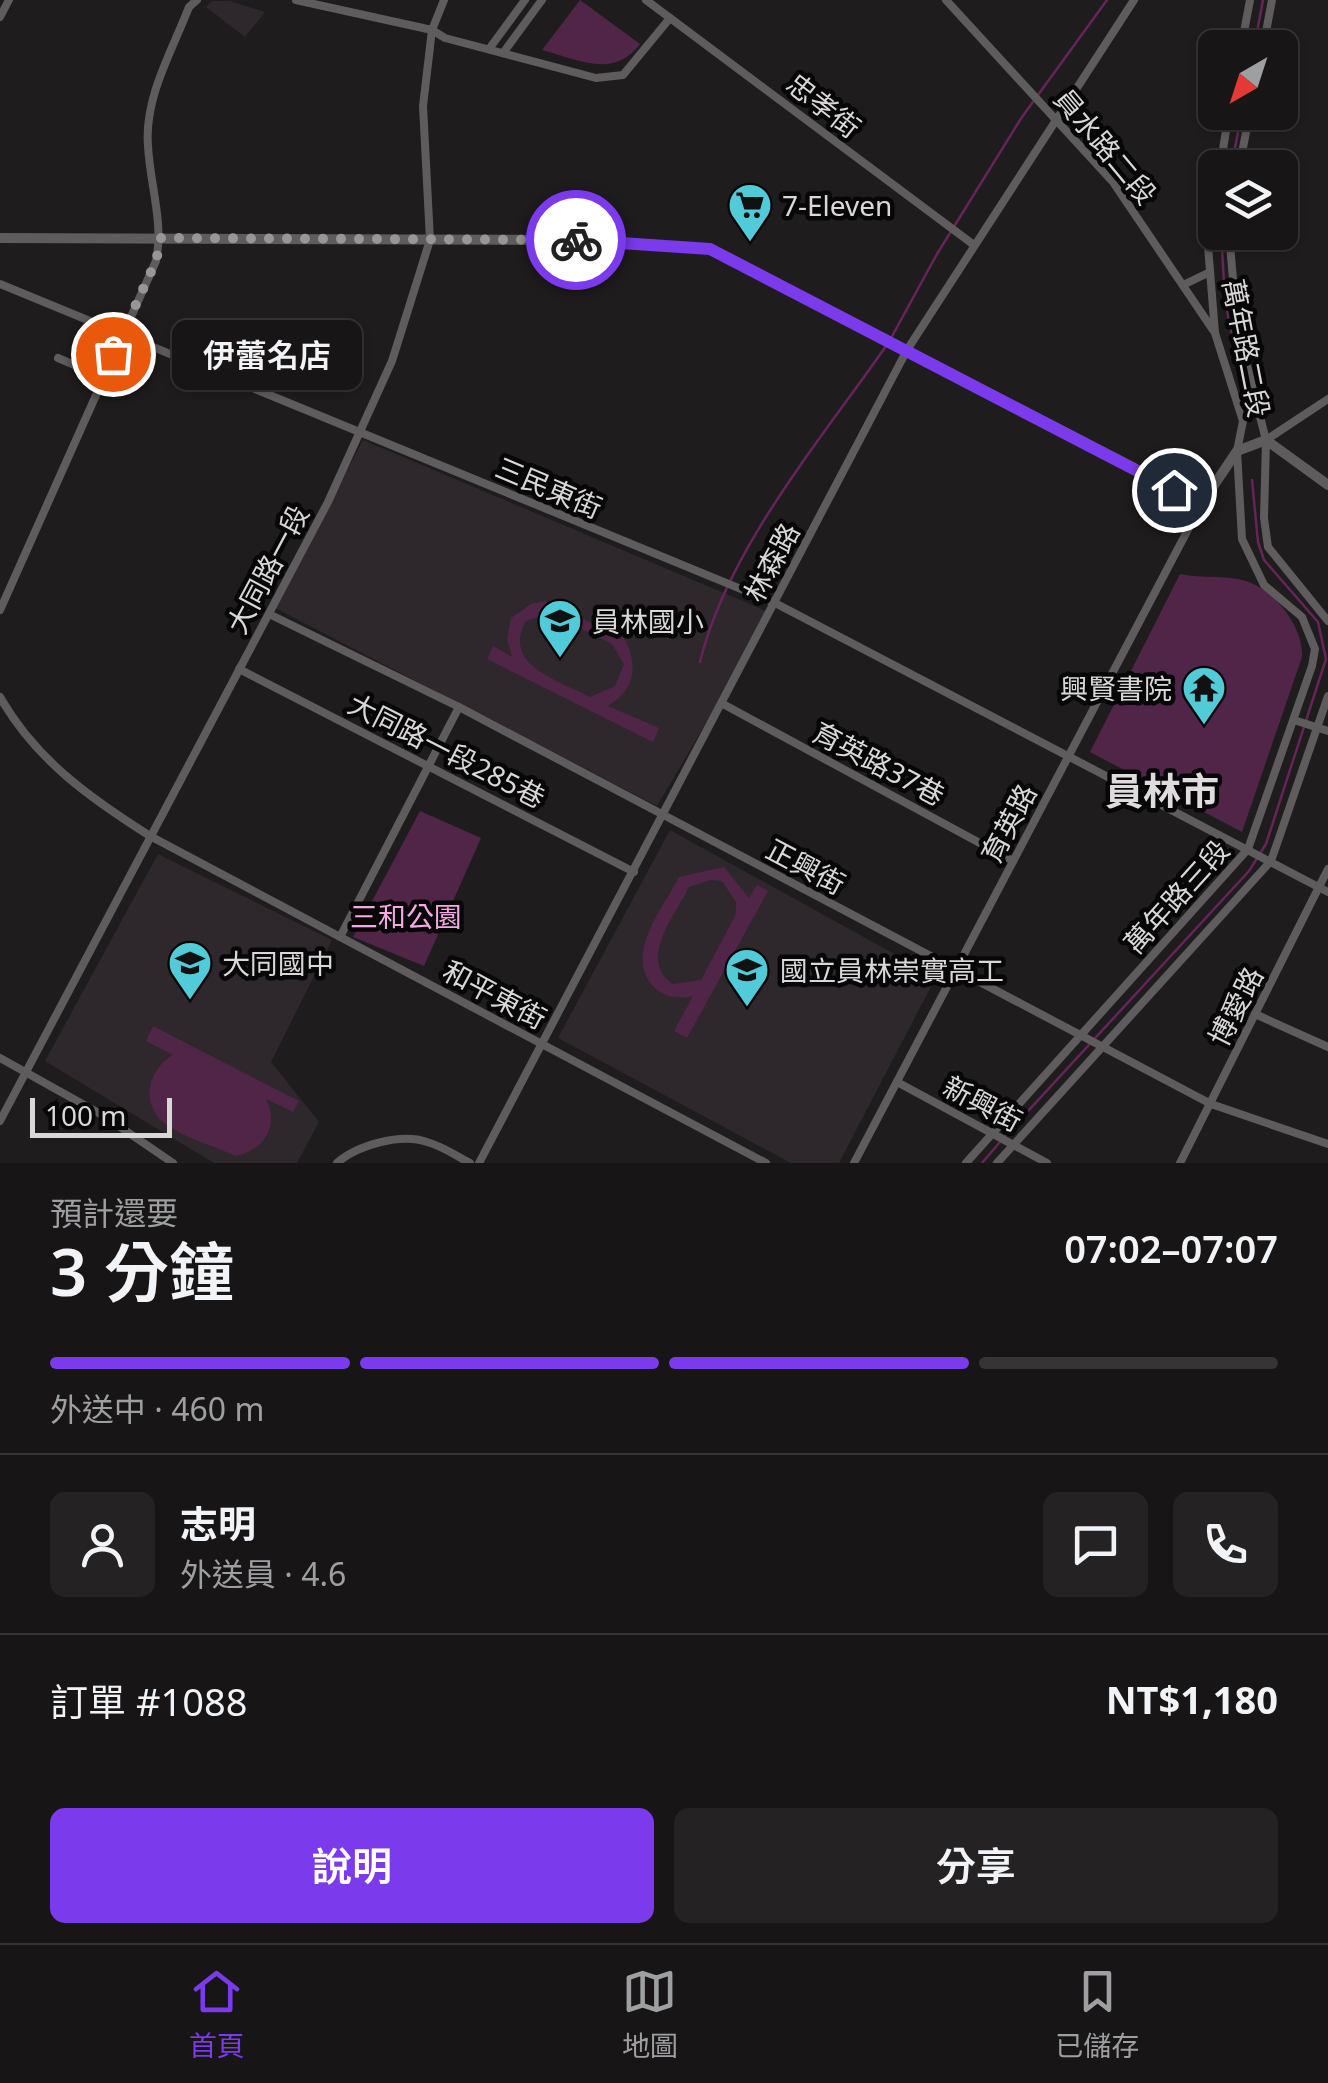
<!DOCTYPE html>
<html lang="zh-TW">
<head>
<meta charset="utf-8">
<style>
	:root { --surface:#171516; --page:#242223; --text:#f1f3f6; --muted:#9e9fa1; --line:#363435; --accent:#7c3aed }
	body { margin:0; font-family:"Noto Sans","Noto Sans TC",sans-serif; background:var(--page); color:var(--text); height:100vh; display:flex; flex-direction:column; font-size:38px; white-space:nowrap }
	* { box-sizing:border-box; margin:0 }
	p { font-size:32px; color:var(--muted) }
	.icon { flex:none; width:55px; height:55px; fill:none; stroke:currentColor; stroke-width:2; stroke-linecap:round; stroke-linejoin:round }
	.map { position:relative; height:1163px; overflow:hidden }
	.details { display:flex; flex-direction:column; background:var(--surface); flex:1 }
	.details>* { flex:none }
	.needle { width:65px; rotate:219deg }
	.fabs { position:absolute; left:1198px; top:30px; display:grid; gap:20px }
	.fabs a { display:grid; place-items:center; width:100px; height:100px; border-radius:15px; background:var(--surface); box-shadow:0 2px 8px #0004,0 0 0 2px var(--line); font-size:50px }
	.scale { position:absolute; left:30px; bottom:25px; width:142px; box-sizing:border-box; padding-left:10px; border:5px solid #d9d7d8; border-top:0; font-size:28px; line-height:35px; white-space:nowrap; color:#d9d7d8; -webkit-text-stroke:8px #080708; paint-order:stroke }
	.pin { position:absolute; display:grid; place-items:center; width:85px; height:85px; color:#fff; margin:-42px; border:5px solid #fff; border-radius:50%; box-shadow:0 2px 10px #0007 }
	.courier { position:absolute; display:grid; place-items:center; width:100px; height:100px; margin:-50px; border:8px solid #7c3aed; border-radius:50%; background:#fff; color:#222; box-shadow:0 2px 12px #0007 }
	.bubble { position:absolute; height:70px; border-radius:15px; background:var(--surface); box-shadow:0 2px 8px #0004,0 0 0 2px var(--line); font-size:32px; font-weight:600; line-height:70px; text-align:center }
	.summary em { font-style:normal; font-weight:600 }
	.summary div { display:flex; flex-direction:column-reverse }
	.summary { display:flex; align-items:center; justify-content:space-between; height:170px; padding:0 50px }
	h1 { font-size:65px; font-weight:600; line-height:75px }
	.bar { display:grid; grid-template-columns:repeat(4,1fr); gap:15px 10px; align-content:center; height:120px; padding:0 50px }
	.bar i { height:12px; border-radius:8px; background:var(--line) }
	.bar .current { background:var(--accent) }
	.bar p { grid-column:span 4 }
	.line { display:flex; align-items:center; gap:25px; padding:0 50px; border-top:2px solid var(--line) }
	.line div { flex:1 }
	.round { display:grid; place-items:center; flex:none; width:105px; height:105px; border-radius:15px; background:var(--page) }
	.primary-button { display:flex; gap:20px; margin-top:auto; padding:20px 50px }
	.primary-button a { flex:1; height:115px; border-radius:15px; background:var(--accent); color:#fff; font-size:40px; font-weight:600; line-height:115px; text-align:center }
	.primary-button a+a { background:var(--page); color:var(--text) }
	.dock { display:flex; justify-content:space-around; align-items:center; height:140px; border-top:2px solid var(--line); background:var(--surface); font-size:28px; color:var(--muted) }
	.dock a { display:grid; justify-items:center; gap:5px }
	.dock .current { color:var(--accent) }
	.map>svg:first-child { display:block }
	.built { fill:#2e272c }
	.green { fill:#512548; fill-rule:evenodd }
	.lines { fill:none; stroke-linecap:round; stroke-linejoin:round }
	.stream { stroke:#66245a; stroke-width:2.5 }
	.minor { stroke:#5e5c5d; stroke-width:8 }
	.tertiary { stroke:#5e5c5d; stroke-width:10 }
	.done { stroke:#989697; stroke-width:10; stroke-dasharray:0 18 }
	.route { stroke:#7c3aed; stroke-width:12 }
	.labels { text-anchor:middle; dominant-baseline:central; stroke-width:9; stroke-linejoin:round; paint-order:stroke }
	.street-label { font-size:28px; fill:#d9d7d8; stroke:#080708 }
	.poi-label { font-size:28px; fill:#d9d7d8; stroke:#080708; text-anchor:start }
	.park-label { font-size:28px; fill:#f6a8e3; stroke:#080708 }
	.district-label { font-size:38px; font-weight:bold; fill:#dfdcde; stroke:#080708 }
</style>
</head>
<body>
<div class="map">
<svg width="1328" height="1163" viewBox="0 0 1328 1163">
	<rect width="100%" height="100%" fill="#1f1c1e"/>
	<g class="built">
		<polygon points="212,1 230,1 265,12 245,37 206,7"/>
		<polygon points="363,440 771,613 657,806 275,608"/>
		<polygon points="670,830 936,977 839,1163 791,1163 558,1038"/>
		<polygon points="158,854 332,940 271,1062 319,1122 297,1163 214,1163 45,1061"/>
	</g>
	<g class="green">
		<path d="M580 0 640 44C614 79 579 60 542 50Z"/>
		<path d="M1180 574C1202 579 1231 574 1251 583 1277 593 1304 629 1302 657L1242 832 1090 752Z"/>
		<path d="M545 601 624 638C639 666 635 689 608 706L659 728 653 742 487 659 493 646 512 657 507 639 511 618 531 604ZM550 613 612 644 624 664 615 686 590 697C559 681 501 665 526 621Z"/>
		<polygon points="420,811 481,838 424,966 353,937"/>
		<path d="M724 867 749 898 757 885 768 891 687 1038 674 1031 693 996C679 999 666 998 655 988 622 957 663 908 679 877ZM711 880 722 881 736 902V914L701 980 673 984C637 960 675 916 689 887Z"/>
		<path d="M153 1026 299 1101 293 1112 266 1099C279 1125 266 1149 236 1156 214 1146 181 1137 163 1122 139 1101 150 1068 173 1055L146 1041Z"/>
	</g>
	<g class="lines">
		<g class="stream">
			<polyline points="1254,48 1263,0"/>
			<polyline points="1231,168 1242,112"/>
			<polyline points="1221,232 1225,300 1238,365"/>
			<polyline points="890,340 937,254 1022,117 1107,0"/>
			<path d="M700 662C727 550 820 441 886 346"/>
			<polyline points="1005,1136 1249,871 1266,844 1326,659 1318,622 1264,560 1258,542 1252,480"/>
			<polyline points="982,1163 1000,1142"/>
		</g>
		<g class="minor">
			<polyline points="296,0 432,30 445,38 596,78 623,75 670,18"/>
			<polyline points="646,0 974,245"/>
			<polyline points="946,0 1113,182 1213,330"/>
			<polyline points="0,17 9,0"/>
			<polyline points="1241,48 1250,0"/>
			<polyline points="1263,48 1272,0"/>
			<polyline points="489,49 525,0"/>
			<polyline points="503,53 542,0"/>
			<polyline points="1220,168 1229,112"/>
			<polyline points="1239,168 1250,112"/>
			<polyline points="1229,232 1237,327 1266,440 1264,518 1268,547 1328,621"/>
			<polyline points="0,284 775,603 1328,892"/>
			<polyline points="1183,285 1210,272"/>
			<polyline points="58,358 103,377"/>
			<polyline points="1266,440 1328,399"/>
			<path d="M0 610 156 261C164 222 150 185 148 146 144 98 172 51 189 7L197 0"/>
			<polyline points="269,614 459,707 1211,1104 1328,1144"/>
			<polyline points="239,669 634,872"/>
			<path d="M0 697C36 760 90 798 150 836L766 1163"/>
			<polyline points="723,704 1013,861"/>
			<polyline points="1294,720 1328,731"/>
			<polyline points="340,937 459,707"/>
			<polyline points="1255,1014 1328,1047"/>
			<polyline points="0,1058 104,1116 173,1163"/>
			<polyline points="897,1082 1047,1163"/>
			<polyline points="0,1121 328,502 392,361 430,240 423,106 432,30 444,0"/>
			<path d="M337 1163C357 1145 401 1133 427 1142 442 1146 457 1156 470 1163"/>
			<polyline points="479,1163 907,350 1134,0"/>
			<polyline points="854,1163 1202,503"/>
			<polyline points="966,1163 1248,849 1312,666 1315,649 1302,617 1264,585 1242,539 1237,451 1243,421 1215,333 1208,246 1215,194"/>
			<polyline points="997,1163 1271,861 1328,696"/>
			<polyline points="1180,1163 1328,869"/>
		</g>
		<polyline class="tertiary" points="0,238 569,240 710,249 1202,503 1237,451 1266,440 1328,485"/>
	</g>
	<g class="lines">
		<polyline class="done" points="113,354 156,261 161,238 576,240"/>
		<polyline class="route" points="576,240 710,249 1174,490"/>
	</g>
	<defs>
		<symbol id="supermarket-pin" viewBox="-11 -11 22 30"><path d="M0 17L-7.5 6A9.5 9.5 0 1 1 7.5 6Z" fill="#52cbd8" stroke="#080708"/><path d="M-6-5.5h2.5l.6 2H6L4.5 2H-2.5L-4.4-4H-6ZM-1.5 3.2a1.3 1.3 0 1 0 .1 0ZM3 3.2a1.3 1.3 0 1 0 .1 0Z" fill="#111"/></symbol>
		<symbol id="school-pin" viewBox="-11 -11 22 30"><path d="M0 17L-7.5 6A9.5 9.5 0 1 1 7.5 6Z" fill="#52cbd8" stroke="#080708"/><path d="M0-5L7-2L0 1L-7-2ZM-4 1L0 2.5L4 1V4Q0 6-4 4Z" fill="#111"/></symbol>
		<symbol id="temple-pin" viewBox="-11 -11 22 30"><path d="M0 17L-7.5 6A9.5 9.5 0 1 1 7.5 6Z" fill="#52cbd8" stroke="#080708"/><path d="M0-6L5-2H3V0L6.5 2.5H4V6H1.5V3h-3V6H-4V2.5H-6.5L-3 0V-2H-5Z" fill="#111"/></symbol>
	</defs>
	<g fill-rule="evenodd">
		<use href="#supermarket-pin" x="725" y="180" width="50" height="68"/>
		<use href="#school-pin" x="535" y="596" width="50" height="68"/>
		<use href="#temple-pin" x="1179" y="663" width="50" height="68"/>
		<use href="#school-pin" x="165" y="938" width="50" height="68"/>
		<use href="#school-pin" x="722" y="945" width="50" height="68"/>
	</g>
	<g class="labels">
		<g class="street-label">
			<text transform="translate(824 105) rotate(38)">忠孝街</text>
			<text transform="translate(1106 146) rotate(50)">員水路二段</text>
			<text transform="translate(1247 348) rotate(79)">萬年路二段</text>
			<text transform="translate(549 487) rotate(23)">三民東街</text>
			<text transform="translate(771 562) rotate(-62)">林森路</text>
			<text transform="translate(267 569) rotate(-62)">大同路一段</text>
			<text transform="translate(447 750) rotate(27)">大同路一段285巷</text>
			<text transform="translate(879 763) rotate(28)">育英路37巷</text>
			<text transform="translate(1008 823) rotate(-62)">育英路</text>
			<text transform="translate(806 866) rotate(28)">正興街</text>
			<text transform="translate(1176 896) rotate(-48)">萬年路三段</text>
			<text transform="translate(495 994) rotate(28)">和平東街</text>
			<text transform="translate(1235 1006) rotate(-63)">博愛路</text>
			<text transform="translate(983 1103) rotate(28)">新興街</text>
		</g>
		<g class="poi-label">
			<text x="782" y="205">7-Eleven</text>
			<text x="592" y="621">員林國小</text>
			<text x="1172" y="688" text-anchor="end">興賢書院</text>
			<text x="222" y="963">大同國中</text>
			<text x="780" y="970">國立員林崇實高工</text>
		</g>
		<g class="park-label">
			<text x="406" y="916">三和公園</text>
		</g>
		<g class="district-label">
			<text x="1162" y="790">員林市</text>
		</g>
	</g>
</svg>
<div class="fabs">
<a><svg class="needle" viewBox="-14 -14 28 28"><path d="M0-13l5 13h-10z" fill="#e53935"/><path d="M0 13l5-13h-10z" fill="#9e9fa1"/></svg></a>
<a><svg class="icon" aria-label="layers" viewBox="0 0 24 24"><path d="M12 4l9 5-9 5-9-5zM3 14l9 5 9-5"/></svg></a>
</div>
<div class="scale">100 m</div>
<div class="pin" style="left:113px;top:354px;background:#ea580c"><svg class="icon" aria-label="bag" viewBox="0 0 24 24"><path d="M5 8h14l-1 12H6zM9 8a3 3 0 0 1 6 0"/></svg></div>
<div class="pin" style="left:1174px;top:490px;background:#1f2937"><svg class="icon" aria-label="home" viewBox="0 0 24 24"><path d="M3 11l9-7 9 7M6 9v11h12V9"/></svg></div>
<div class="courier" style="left:576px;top:240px"><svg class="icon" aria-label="bike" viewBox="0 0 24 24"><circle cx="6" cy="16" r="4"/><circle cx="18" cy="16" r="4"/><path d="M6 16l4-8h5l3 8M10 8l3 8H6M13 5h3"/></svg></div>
<div class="bubble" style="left:172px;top:320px;width:190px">伊蕾名店</div>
</div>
<section class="details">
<div class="summary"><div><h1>3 分鐘</h1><p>預計還要</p></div><em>07:02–07:07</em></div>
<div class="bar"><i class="current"></i><i class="current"></i><i class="current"></i><i></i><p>外送中 · 460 m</p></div>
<div class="line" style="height:180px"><a class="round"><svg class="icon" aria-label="person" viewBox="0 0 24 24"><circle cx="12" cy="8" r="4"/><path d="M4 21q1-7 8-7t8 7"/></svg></a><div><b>志明</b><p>外送員 · 4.6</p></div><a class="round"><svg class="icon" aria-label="chat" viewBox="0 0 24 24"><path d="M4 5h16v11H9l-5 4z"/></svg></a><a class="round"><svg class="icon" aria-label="phone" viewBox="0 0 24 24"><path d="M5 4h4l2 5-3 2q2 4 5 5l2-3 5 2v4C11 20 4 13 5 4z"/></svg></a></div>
<div class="line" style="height:130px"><div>訂單 #1088</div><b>NT$1,180</b></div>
<div class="primary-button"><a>說明</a><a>分享</a></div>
</section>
<nav class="dock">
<a class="current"><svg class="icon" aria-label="home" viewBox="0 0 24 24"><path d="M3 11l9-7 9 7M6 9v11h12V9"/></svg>首頁</a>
<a><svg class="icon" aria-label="map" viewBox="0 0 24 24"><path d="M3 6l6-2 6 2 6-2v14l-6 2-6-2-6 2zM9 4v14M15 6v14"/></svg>地圖</a>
<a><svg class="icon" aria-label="saved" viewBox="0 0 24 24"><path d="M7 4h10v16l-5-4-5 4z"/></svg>已儲存</a>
</nav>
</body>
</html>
